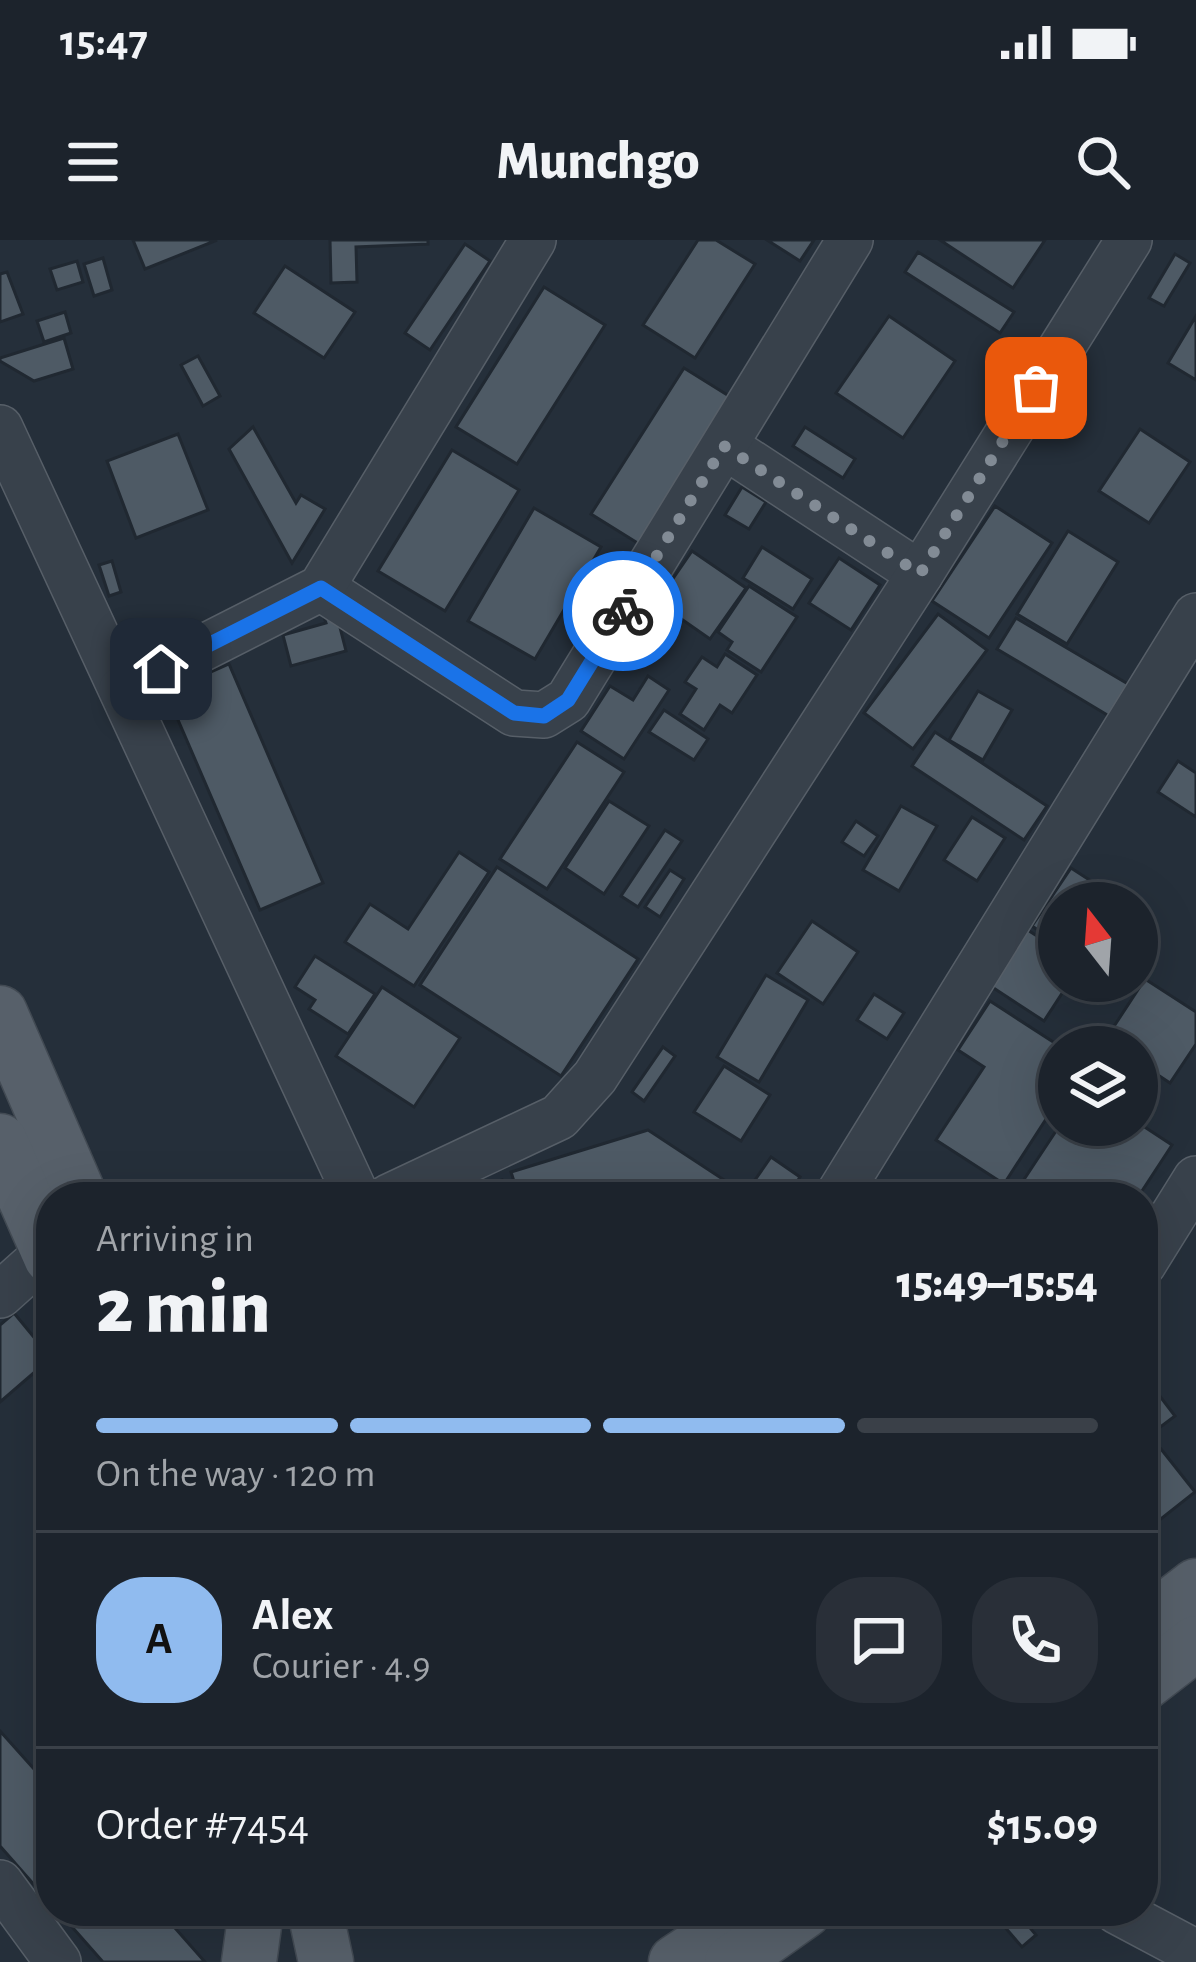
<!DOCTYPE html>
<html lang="en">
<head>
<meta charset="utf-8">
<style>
	:root { --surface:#1c232c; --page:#292f38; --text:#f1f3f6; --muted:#a0a4a9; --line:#3a4048; --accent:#90bbef }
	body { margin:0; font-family:"Alegreya Sans",sans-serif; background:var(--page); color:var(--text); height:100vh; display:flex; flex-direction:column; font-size:45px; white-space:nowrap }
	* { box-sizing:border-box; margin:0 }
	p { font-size:39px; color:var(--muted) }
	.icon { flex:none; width:66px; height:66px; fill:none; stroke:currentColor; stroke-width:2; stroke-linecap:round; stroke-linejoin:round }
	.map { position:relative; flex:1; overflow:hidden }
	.side { position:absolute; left:36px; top:942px; width:1122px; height:744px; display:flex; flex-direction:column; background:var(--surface); border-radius:48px; box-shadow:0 12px 48px #0002,0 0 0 3px var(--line) }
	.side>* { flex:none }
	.needle { width:78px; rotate:343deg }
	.fabs { position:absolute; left:1038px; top:642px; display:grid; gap:24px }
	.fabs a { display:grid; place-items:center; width:120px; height:120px; border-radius:50%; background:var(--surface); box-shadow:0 12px 48px #0002,0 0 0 3px var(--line); font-size:60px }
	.pin { position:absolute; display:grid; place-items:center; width:102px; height:102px; color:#fff; margin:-51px; border-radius:24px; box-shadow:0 6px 18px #0006 }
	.courier { position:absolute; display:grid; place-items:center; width:120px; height:120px; margin:-60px; border:9px solid #1a73e8; border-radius:50%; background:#fff; color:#222; box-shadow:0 3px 15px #0007 }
	.overview em { font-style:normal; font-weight:800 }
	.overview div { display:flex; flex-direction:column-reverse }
	.overview { display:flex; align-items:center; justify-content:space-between; height:204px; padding:0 60px }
	h1 { font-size:78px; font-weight:800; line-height:90px }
	.bar { display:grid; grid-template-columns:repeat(4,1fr); gap:18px 12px; align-content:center; height:144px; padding:0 60px }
	.bar i { height:15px; border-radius:9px; background:var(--line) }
	.bar .on { background:var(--accent) }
	.bar p { grid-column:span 4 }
	.line { display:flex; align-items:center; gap:30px; padding:0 60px; border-top:3px solid var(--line) }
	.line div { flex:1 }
	.round { display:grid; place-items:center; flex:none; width:126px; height:126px; border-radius:48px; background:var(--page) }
	.status { display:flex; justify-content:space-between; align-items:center; height:84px; padding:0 60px; background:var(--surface); direction:ltr }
	.status svg { height:33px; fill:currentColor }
	header { display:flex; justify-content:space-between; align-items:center; height:156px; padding:0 60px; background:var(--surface); font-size:54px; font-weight:800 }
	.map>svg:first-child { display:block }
	.building { fill:#4e5a65; stroke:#202831; stroke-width:3 }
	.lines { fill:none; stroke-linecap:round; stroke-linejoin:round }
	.minor-casing { stroke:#575f68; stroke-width:48 }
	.major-casing { stroke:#424a53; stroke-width:57 }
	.minor { stroke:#38414b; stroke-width:45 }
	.major { stroke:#57606a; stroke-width:54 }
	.done { stroke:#828b95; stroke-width:12; stroke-dasharray:0 21.6 }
	.route { stroke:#1a73e8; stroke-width:15 }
</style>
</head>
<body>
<div class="status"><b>15:47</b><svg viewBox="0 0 49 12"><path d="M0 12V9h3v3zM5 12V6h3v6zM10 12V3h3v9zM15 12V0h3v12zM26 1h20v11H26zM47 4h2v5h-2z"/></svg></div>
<header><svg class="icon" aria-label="menu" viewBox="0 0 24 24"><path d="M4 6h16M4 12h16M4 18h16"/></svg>Munchgo<svg class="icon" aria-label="search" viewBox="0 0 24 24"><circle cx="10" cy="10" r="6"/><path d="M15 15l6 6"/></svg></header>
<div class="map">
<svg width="1196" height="1722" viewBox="0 0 1196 1722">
	<rect width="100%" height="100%" fill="#252f3a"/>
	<g class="building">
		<polygon points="133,0 217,0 145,29"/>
		<polygon points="330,0 428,0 428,4 356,7 357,42 331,43"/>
		<polygon points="698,0 716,0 755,24 695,118 643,85"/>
		<polygon points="767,0 814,0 800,21"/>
		<polygon points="940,0 1045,0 1013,48"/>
		<polygon points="465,4 490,21 430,110 405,93"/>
		<polygon points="918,12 1014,72 1000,93 905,32"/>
		<polygon points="1175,14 1190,23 1164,66 1149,58"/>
		<polygon points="103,18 112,50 94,56 84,24"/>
		<polygon points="77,21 83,42 57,50 50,29"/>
		<polygon points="285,26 355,72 324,118 254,73"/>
		<polygon points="7,32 23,74 0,82 0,34"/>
		<polygon points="544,47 605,85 517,224 456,187"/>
		<polygon points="65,72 71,93 44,102 37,81"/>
		<polygon points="889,76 955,121 903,198 836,153"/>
		<polygon points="1196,76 1196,140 1168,123"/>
		<polygon points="64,98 73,129 34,141 0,121 0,118"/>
		<polygon points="198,116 220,156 203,166 181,125"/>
		<polygon points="684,128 737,161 644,307 591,274"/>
		<polygon points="253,187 296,263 301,255 325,269 292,323 229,209"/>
		<polygon points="805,187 855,219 843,238 793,206"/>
		<polygon points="1140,189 1190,222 1149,283 1099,251"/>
		<polygon points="178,194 208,270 136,298 107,221"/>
		<polygon points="452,210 519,250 445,371 378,331"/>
		<polygon points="742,247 766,262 749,289 725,275"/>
		<polygon points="995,266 1052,303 989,398 932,361"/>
		<polygon points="534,268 601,307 535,419 468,381"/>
		<polygon points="1068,291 1118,322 1067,404 1017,374"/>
		<polygon points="762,307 812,339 793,369 743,338"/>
		<polygon points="692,311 746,348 710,399 657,362"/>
		<polygon points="839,318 880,345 851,390 809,363"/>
		<polygon points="112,321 121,352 109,356 99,325"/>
		<polygon points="749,346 797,377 761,432 727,410 732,402 718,392"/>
		<polygon points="335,368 346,411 291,426 283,395 326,383 322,371"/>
		<polygon points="938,374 987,410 913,509 864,473"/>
		<polygon points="1016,378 1128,444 1109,476 997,409"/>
		<polygon points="725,414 757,435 732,473 720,465 704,490 680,474 696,449 685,442 702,417 717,427"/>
		<polygon points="229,424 323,643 260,670 166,452"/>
		<polygon points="648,436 669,450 624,519 581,491 610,446 633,460"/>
		<polygon points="978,451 1012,470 983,520 949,500"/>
		<polygon points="664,470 708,499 694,520 649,492"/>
		<polygon points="935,492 1047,566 1024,600 912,526"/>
		<polygon points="577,502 624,532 547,649 500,619"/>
		<polygon points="1178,521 1196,533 1196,577 1158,552"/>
		<polygon points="609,561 649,586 604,654 565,628"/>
		<polygon points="901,566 937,586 899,651 863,630"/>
		<polygon points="972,577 1005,598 977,641 944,620"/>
		<polygon points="856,581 878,596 864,616 842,602"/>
		<polygon points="665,590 682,601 638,667 621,656"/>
		<polygon points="459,612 489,632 414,746 345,702 370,664 408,689"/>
		<polygon points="497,627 638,719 561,836 420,745"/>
		<polygon points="1071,628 1125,663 1059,663 1059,704 1032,686"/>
		<polygon points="670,630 684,639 660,677 645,667"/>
		<polygon points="812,681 858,712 823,764 777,733"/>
		<polygon points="1026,689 1059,710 1059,741 1070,741 1044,781 989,745"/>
		<polygon points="315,716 375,754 348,794 309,769 315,760 295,747"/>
		<polygon points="766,735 808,760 759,842 717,817"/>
		<polygon points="1145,739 1196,772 1196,804 1170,843 1137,821 1137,807 1115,807 1105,800"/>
		<polygon points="382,747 460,798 414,867 336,816"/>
		<polygon points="874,754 904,773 887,799 857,780"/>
		<polygon points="990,761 1061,807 1059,807 1059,859 1004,944 936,900 984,827 958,810"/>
		<polygon points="663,807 675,816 644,861 632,852"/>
		<polygon points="724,826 770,855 741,901 694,872"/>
		<polygon points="1137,882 1172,905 1138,957 1049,957 1023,941 1060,885 1137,885"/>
		<polygon points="648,890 750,957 519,957 511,932"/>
		<polygon points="771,917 800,937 787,957 758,957 748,950"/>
		<polygon points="502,940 507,957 448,957"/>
		<polygon points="14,1073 51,1118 0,1162 0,1085"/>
		<polygon points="1143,1134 1175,1176 1143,1200"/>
		<polygon points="1161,1209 1195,1252 1143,1293 1143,1223"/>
		<polygon points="0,1491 51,1548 51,1664 0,1606"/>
		<polygon points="58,1671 160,1671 205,1722 103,1722"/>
		<polygon points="991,1671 1016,1671 1036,1695 1022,1707"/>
	</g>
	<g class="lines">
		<defs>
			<g id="minor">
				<polyline points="0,188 357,957"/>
				<polyline points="725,206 920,334"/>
				<polyline points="321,348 514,473 544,475 568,460 850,0"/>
				<polyline points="122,449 321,348 533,0"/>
				<polyline points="389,957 559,877 595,837 920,334 1129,0"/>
				<polyline points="837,957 1196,376"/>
				<polyline points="1143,1024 1196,939"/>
				<polyline points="0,1055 49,1011"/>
				<polyline points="0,1643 58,1722"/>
				<polyline points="1117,1671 1196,1713"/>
			</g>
			<g id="major">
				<polyline points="0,773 80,957"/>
				<polyline points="0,901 51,1017"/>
				<polyline points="1143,1387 1196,1346"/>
				<polyline points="1143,1444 1196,1403"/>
				<polyline points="315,1671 326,1722"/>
				<polyline points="249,1722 256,1671"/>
				<polyline points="676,1722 753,1671"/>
				<polyline points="732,1722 804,1671"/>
			</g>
		</defs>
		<use href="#minor" class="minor-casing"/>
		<use href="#major" class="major-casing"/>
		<use href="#minor" class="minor"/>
		<use href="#major" class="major"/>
	</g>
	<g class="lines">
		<polyline class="done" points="623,371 724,206 920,334 1036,148"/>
		<polyline class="route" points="161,429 321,348 514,473 544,476 568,460 623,371"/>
	</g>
</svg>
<div class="fabs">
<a><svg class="needle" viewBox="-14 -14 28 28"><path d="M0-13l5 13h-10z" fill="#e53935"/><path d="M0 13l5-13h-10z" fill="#a0a4a9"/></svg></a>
<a><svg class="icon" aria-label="layers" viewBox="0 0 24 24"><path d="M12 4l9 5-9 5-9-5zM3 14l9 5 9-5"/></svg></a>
</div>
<div class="pin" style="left:1036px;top:148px;background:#ea580c"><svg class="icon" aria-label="bag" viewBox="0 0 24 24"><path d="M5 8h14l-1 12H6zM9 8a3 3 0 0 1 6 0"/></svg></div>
<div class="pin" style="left:161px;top:429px;background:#1f2937"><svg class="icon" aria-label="home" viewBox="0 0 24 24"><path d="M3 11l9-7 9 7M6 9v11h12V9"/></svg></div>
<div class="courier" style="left:623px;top:371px"><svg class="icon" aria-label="bike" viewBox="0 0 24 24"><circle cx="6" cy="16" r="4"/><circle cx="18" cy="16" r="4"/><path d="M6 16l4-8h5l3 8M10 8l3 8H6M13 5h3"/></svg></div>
<section class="side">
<div class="overview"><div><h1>2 min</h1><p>Arriving in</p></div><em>15:49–15:54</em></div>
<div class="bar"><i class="on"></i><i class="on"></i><i class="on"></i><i></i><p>On the way · 120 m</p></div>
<div class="line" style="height:216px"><b class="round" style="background:var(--accent);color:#111">A</b><div><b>Alex</b><p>Courier · 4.9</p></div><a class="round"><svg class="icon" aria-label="chat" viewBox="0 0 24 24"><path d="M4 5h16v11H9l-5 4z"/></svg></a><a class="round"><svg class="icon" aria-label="phone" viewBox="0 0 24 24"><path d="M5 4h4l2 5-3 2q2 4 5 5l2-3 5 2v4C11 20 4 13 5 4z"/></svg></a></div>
<div class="line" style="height:156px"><div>Order #7454</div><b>$15.09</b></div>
</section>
</div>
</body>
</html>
